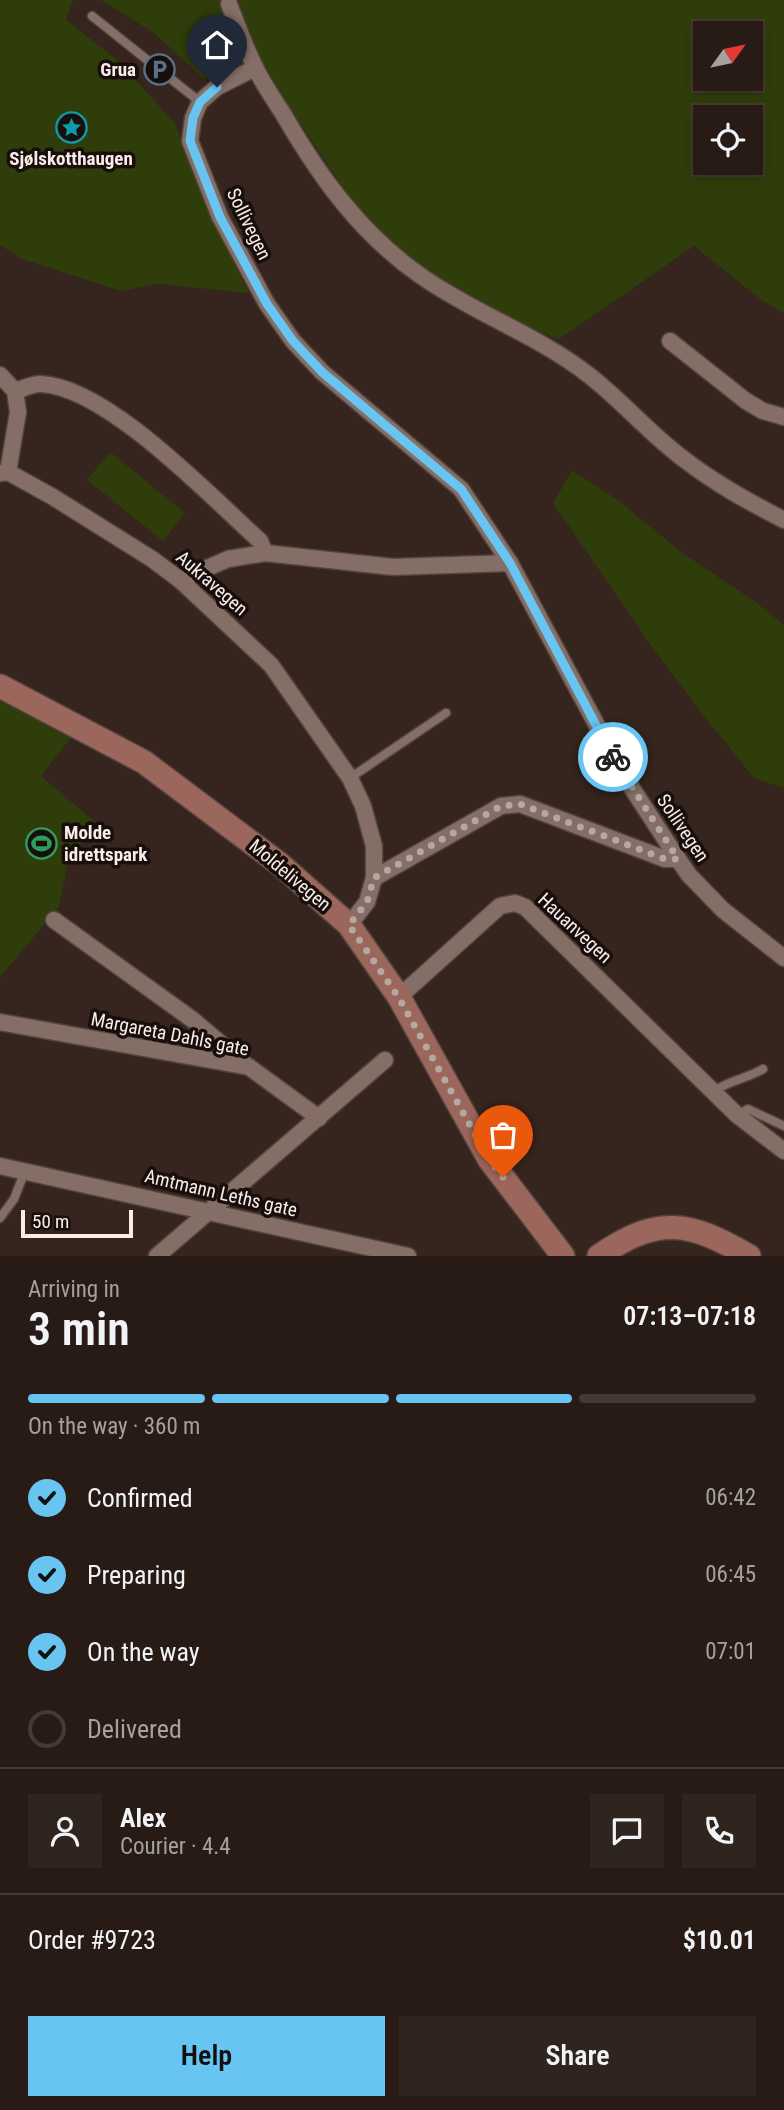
<!DOCTYPE html>
<html lang="en">
<head>
<meta charset="utf-8">
<style>
	:root { --surface:#281b16; --page:#30241f; --text:#f1f3f6; --muted:#a5a1a1; --line:#443935; --accent:#68c4f0 }
	body { margin:0; font-family:"Roboto Condensed",sans-serif; background:var(--page); color:var(--text); height:100vh; display:flex; flex-direction:column; font-size:26px; white-space:nowrap }
	* { box-sizing:border-box; margin:0 }
	p { font-size:23px; color:var(--muted) }
	.icon { flex:none; width:38px; height:38px; fill:none; stroke:currentColor; stroke-width:2; stroke-linecap:round; stroke-linejoin:round }
	.map { position:relative; height:1256px; overflow:hidden }
	.panel { display:flex; flex-direction:column; background:var(--surface); flex:1 }
	.panel>* { flex:none }
	.needle { width:46px; rotate:57deg }
	.fabs { position:absolute; left:693px; top:21px; display:grid; gap:14px }
	.fabs a { display:grid; place-items:center; width:70px; height:70px; border-radius:0px; background:var(--surface); box-shadow:0 4px 10px #0003,0 0 0 2px var(--line); font-size:35px }
	.scale { position:absolute; left:21px; bottom:18px; width:112px; box-sizing:border-box; padding-left:7px; border:4px solid #faede9; border-top:0; font-size:19px; line-height:24px; white-space:nowrap; color:#faede9; -webkit-text-stroke:5px #180f0d; paint-order:stroke }
	.pin { position:absolute; display:grid; place-items:center; width:60px; height:60px; color:#fff; margin:-72px -30px; border-radius:50% 50% 50% 0; rotate:-45deg; box-shadow:0 0 7px #0007 }
	.pin .icon { rotate:45deg }
	.courier { position:absolute; display:grid; place-items:center; width:70px; height:70px; margin:-35px; border:5px solid #68c4f0; border-radius:50%; background:#fff; color:#222; box-shadow:0 2px 9px #0007 }
	.overview em { font-style:normal; font-weight:600 }
	.overview div { display:flex; flex-direction:column-reverse }
	.overview { display:flex; align-items:center; justify-content:space-between; height:119px; padding:0 28px }
	h1 { font-size:46px; font-weight:600; line-height:52px }
	.bar { display:grid; grid-template-columns:repeat(4,1fr); gap:10px 7px; align-content:center; height:84px; padding:0 28px }
	.bar i { height:9px; border-radius:5px; background:var(--line) }
	.bar .selected { background:var(--accent) }
	.bar p { grid-column:span 4 }
	.line { display:flex; align-items:center; gap:18px; padding:0 28px; border-top:2px solid var(--line) }
	.line div { flex:1 }
	.round { display:grid; place-items:center; flex:none; width:74px; height:74px; border-radius:0px; background:var(--page) }
	ol { padding:0 28px; list-style:none }
	li { display:flex; align-items:center; gap:21px; height:77px }
	li p { margin-inline-start:auto }
	li .icon { padding:7px; border-radius:50%; background:var(--accent); color:#111; stroke-width:4 }
	li:last-child { color:var(--muted) }
	li i { width:38px; height:38px; border:4px solid var(--line); border-radius:50% }
	.action { display:flex; gap:14px; margin-top:auto; padding:14px 28px }
	.action a { flex:1; height:80px; border-radius:0px; background:var(--accent); color:#111; font-size:28px; font-weight:600; line-height:80px; text-align:center }
	.action a+a { background:var(--page); color:var(--text) }
	.map>svg:first-child { display:block }
	.green { fill:#2f3d0a; fill-rule:evenodd }
	.lines { fill:none; stroke-linecap:round; stroke-linejoin:round }
	.lane-casing { stroke:#52433d; stroke-width:11 }
	.street-casing { stroke:#52433d; stroke-width:19 }
	.secondary-casing { stroke:#52433d; stroke-width:26 }
	.lane { stroke:#846e66; stroke-width:8 }
	.street { stroke:#846e66; stroke-width:16 }
	.secondary { stroke:#9b665b; stroke-width:23 }
	.done { stroke:#b5a7a2; stroke-width:7; stroke-dasharray:0 12.6 }
	.route { stroke:#68c4f0; stroke-width:9 }
	.labels { text-anchor:middle; dominant-baseline:central; stroke-width:7; stroke-linejoin:round; paint-order:stroke }
	.poi-label { font-size:19px; font-weight:bold; fill:#faede9; stroke:#180f0d; text-anchor:end }
	.street-label { font-size:19px; fill:#faede9; stroke:#180f0d }
</style>
</head>
<body>
<div class="map">
<svg width="784" height="1256" viewBox="0 0 784 1256">
	<rect width="100%" height="100%" fill="#36241e"/>
	<g class="green">
		<polygon points="0,0 73,0 66,20 116,59 175,123 212,220 249,293 158,284 121,291 22,259 0,245"/>
		<path d="M97 0H784V313L760 299 694 246 559 339 478 309 375 236 281 94 259 56 233 72 204 79 154 33 103 1ZM705 33H751V79H705ZM705 117H751V163H705Z"/>
		<polygon points="110,452 185,513 163,541 87,480"/>
		<polygon points="572,471 615,498 684,554 757,603 784,625 784,788 754,778 700,711 650,644 553,503"/>
		<polygon points="0,693 77,730 41,776 96,823 68,862 59,907 0,977"/>
	</g>
	<g class="lines">
		<defs>
			<g id="lane">
				<polyline points="92,16 200,102"/>
				<polyline points="350,778 446,713"/>
				<path d="M713 1092C729 1080 746 1079 763 1069"/>
				<polyline points="737,1115 748,1109 784,1126"/>
				<polyline points="0,1218 14,1199 25,1171"/>
			</g>
			<g id="street">
				<path d="M229 4C237 25 245 47 255 67 263 84 275 101 285 117 321 179 362 235 421 276 475 314 538 335 590 376 623 402 651 435 685 460 716 484 749 502 784 520"/>
				<polyline points="255,68 217,87 200,102 193,118 190,141 220,217 267,304 293,341 322,372 461,489 510,563 624,776 678,859 689,875 723,910 784,958"/>
				<polyline points="670,341 746,401 763,411 784,417"/>
				<polyline points="0,375 15,391 18,412 8,472"/>
				<path d="M15 391C23 389 33 383 41 384 107 387 210 496 260 541L265 553"/>
				<polyline points="0,473 8,472 53,497 152,559 180,580 271,665 350,778 363,806 374,846 374,878 367,902 349,925"/>
				<polyline points="180,580 228,559 265,553 393,567 510,563"/>
				<polyline points="374,878 501,806 520,804 665,859 678,859"/>
				<polyline points="54,920 193,1020 247,1066"/>
				<polyline points="399,997 500,906 515,903 525,907 737,1115 784,1151"/>
				<polyline points="0,1022 249,1067 319,1118"/>
				<polyline points="0,1166 408,1256"/>
				<polyline points="157,1256 385,1060"/>
			</g>
			<g id="secondary">
				<polyline points="0,686 144,762 281,865 349,925 399,997 489,1159 563,1256"/>
				<path d="M599 1256C658 1215 689 1221 749 1256"/>
			</g>
		</defs>
		<use href="#lane" class="lane-casing"/>
		<use href="#street" class="street-casing"/>
		<use href="#secondary" class="secondary-casing"/>
		<use href="#lane" class="lane"/>
		<use href="#street" class="street"/>
		<use href="#secondary" class="secondary"/>
	</g>
	<g class="lines">
		<polyline class="done" points="503,1177 489,1159 399,998 349,925 367,902 374,878 501,806 520,804 665,859 678,859 613,757"/>
		<polyline class="route" points="217,87 200,102 193,118 190,141 220,217 267,304 293,341 322,372 461,489 510,563 613,757"/>
	</g>
	<defs>
		<symbol id="parking-ring" viewBox="-11 -11 22 22"><circle r="9.5" fill="#180f0d" stroke="#5c6f8a" stroke-width="1.5"/><path d="M-3.5-5.5H1a3.5 3.5 0 0 1 0 7H-1V5.5H-3.5ZM-1-3.4V-.6H.8a1.4 1.4 0 0 0 0-2.8Z" fill="#5c6f8a"/></symbol>
		<symbol id="sight-ring" viewBox="-11 -11 22 22"><circle r="9.5" fill="#180f0d" stroke="#0f9aa8" stroke-width="1.5"/><path d="M0-6L1.8-2.2L6-1.7L2.9 1.2L3.7 5.4L0 3.3L-3.7 5.4L-2.9 1.2L-6-1.7L-1.8-2.2Z" fill="#0f9aa8"/></symbol>
		<symbol id="stadium-ring" viewBox="-11 -11 22 22"><circle r="9.5" fill="#180f0d" stroke="#2e9e5b" stroke-width="1.5"/><path d="M0-5a6.5 5 0 1 0 0 10a6.5 5 0 1 0 0-10ZM-3.5-1.8h7v3.6h-7Z" fill="#2e9e5b"/></symbol>
	</defs>
	<g fill-rule="evenodd">
		<use href="#parking-ring" x="142" y="52" width="35" height="35"/>
		<use href="#sight-ring" x="54" y="110" width="35" height="35"/>
		<use href="#stadium-ring" x="24" y="826" width="35" height="35"/>
	</g>
	<g class="labels">
		<g class="poi-label">
			<text x="136" y="69">Grua</text>
			<text x="71" y="158" text-anchor="middle">Sjølskotthaugen</text>
			<text x="64" y="832" text-anchor="start">Molde<tspan x="64" dy="22">idrettspark</tspan></text>
		</g>
		<g class="street-label">
			<text transform="translate(249 224) rotate(64)">Sollivegen</text>
			<text transform="translate(212 583) rotate(41)">Aukravegen</text>
			<text transform="translate(683 828) rotate(56)">Sollivegen</text>
			<text transform="translate(290 875) rotate(40)">Moldelivegen</text>
			<text transform="translate(575 928) rotate(43)">Hauanvegen</text>
			<text transform="translate(170 1034) rotate(11)">Margareta Dahls gate</text>
			<text transform="translate(221 1193) rotate(13)">Amtmann Leths gate</text>
		</g>
	</g>
</svg>
<div class="fabs">
<a><svg class="needle" viewBox="-14 -14 28 28"><path d="M0-13l5 13h-10z" fill="#e53935"/><path d="M0 13l5-13h-10z" fill="#a5a1a1"/></svg></a>
<a><svg class="icon" aria-label="locate" viewBox="0 0 24 24"><circle cx="12" cy="12" r="6"/><path d="M12 2v4M12 18v4M2 12h4M18 12h4"/></svg></a>
</div>
<div class="scale">50 m</div>
<div class="pin" style="left:503px;top:1177px;background:#ea580c"><svg class="icon" aria-label="bag" viewBox="0 0 24 24"><path d="M5 8h14l-1 12H6zM9 8a3 3 0 0 1 6 0"/></svg></div>
<div class="pin" style="left:217px;top:87px;background:#1f2937"><svg class="icon" aria-label="home" viewBox="0 0 24 24"><path d="M3 11l9-7 9 7M6 9v11h12V9"/></svg></div>
<div class="courier" style="left:613px;top:757px"><svg class="icon" aria-label="bike" viewBox="0 0 24 24"><circle cx="6" cy="16" r="4"/><circle cx="18" cy="16" r="4"/><path d="M6 16l4-8h5l3 8M10 8l3 8H6M13 5h3"/></svg></div>
</div>
<section class="panel">
<div class="overview"><div><h1>3 min</h1><p>Arriving in</p></div><em>07:13–07:18</em></div>
<div class="bar"><i class="selected"></i><i class="selected"></i><i class="selected"></i><i></i><p>On the way · 360 m</p></div>
<ol>
<li><svg class="icon" aria-label="check" viewBox="0 0 24 24"><path d="M5 12l5 5 9-10"/></svg>Confirmed<p>06:42</p></li>
<li><svg class="icon" aria-label="check" viewBox="0 0 24 24"><path d="M5 12l5 5 9-10"/></svg>Preparing<p>06:45</p></li>
<li><svg class="icon" aria-label="check" viewBox="0 0 24 24"><path d="M5 12l5 5 9-10"/></svg>On the way<p>07:01</p></li>
<li><i></i>Delivered</li>
</ol>
<div class="line" style="height:126px"><a class="round"><svg class="icon" aria-label="person" viewBox="0 0 24 24"><circle cx="12" cy="8" r="4"/><path d="M4 21q1-7 8-7t8 7"/></svg></a><div><b>Alex</b><p>Courier · 4.4</p></div><a class="round"><svg class="icon" aria-label="chat" viewBox="0 0 24 24"><path d="M4 5h16v11H9l-5 4z"/></svg></a><a class="round"><svg class="icon" aria-label="phone" viewBox="0 0 24 24"><path d="M5 4h4l2 5-3 2q2 4 5 5l2-3 5 2v4C11 20 4 13 5 4z"/></svg></a></div>
<div class="line" style="height:91px"><div>Order #9723</div><b>$10.01</b></div>
<div class="action"><a>Help</a><a>Share</a></div>
</section>
</body>
</html>
